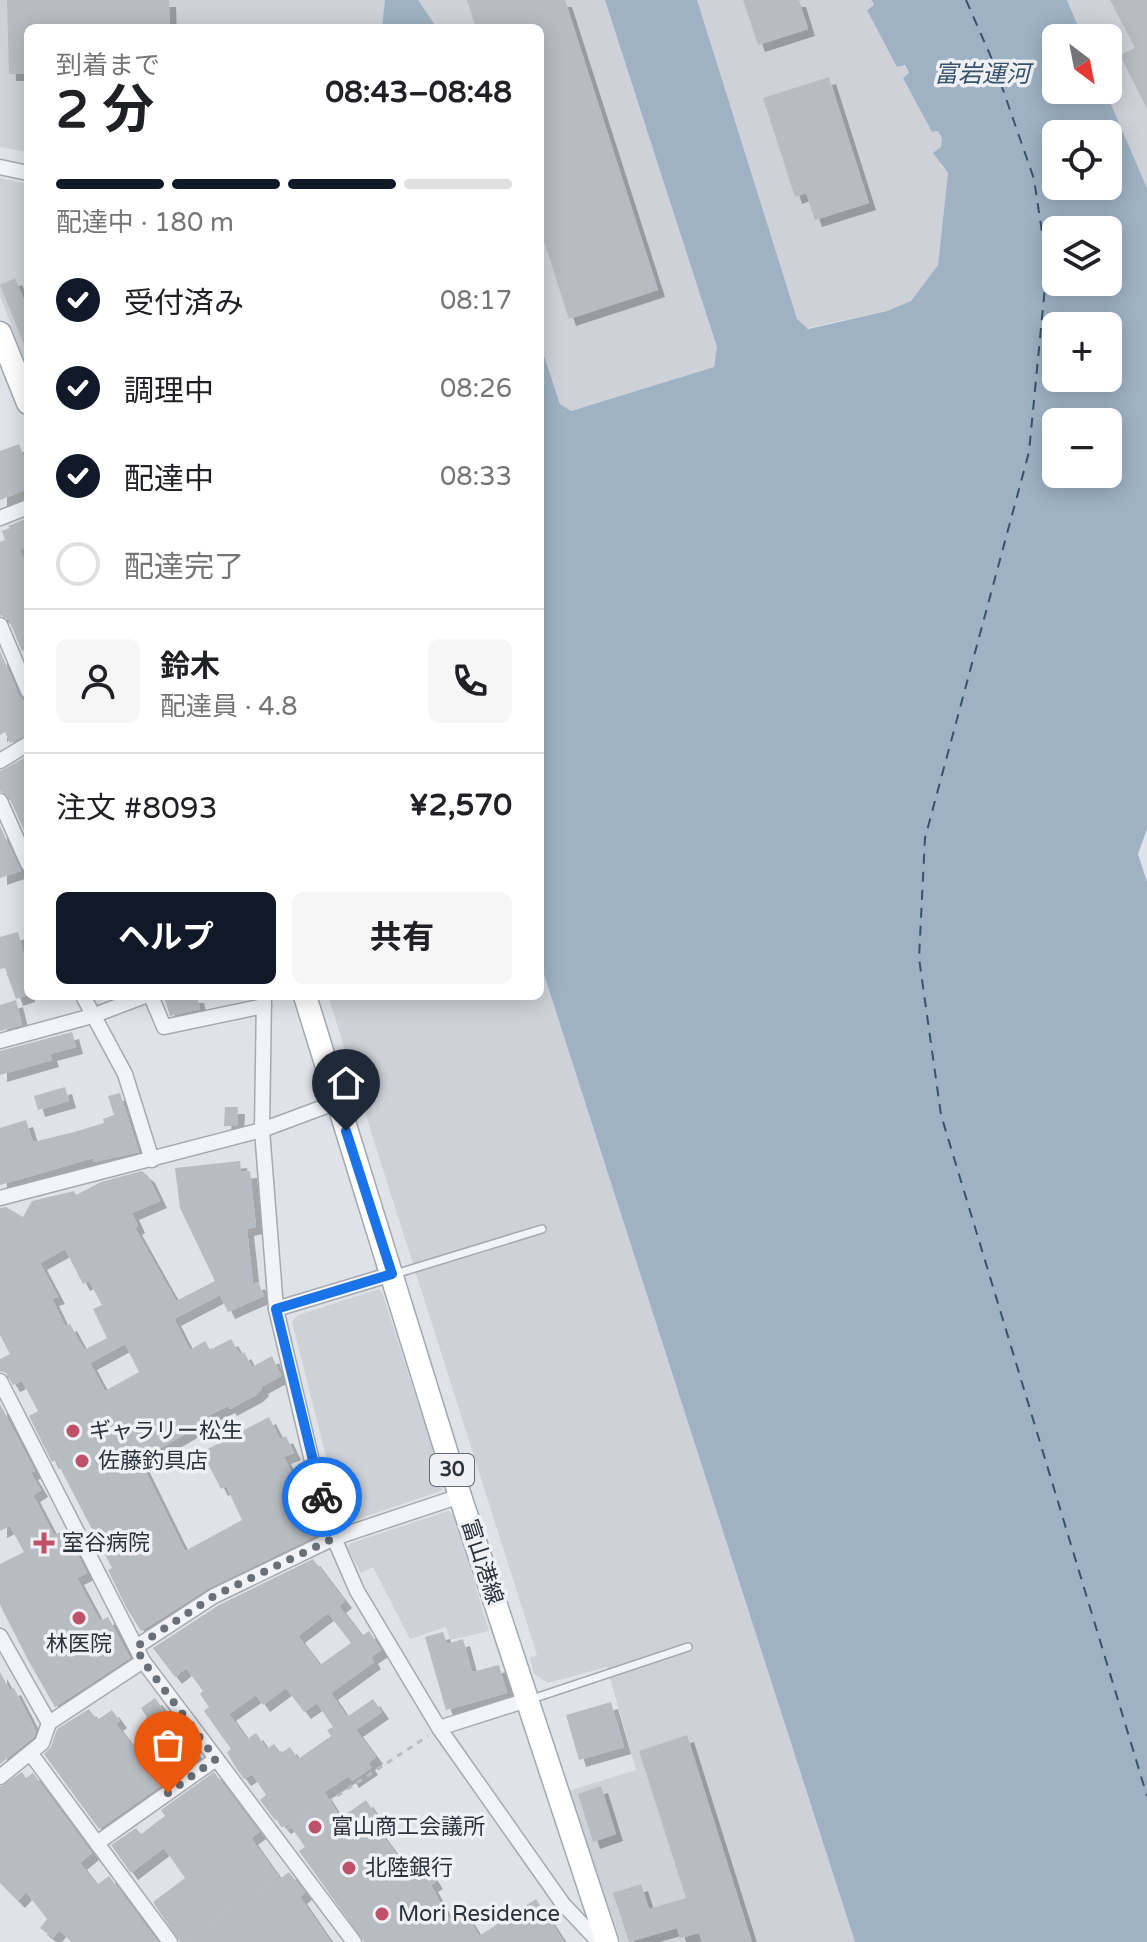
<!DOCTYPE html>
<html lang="ja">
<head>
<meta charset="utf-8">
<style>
	:root { --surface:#fff; --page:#f6f6f6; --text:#202124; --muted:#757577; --line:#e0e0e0; --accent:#111827 }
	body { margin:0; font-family:"Varela Round","Noto Sans JP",sans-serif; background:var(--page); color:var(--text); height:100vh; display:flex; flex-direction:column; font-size:30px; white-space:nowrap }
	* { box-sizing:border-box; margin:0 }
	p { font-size:26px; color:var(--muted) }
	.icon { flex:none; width:44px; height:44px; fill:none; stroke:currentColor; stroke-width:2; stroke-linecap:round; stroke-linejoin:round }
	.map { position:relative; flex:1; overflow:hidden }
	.details { position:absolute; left:24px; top:24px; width:520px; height:976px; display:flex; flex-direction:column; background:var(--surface); border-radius:12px; box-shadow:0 4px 20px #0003 }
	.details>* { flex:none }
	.needle { width:52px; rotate:148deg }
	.tools { position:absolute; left:1042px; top:24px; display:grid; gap:16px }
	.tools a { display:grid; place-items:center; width:80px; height:80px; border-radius:12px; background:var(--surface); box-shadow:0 4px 20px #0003; font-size:40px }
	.pin { position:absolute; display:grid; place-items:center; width:68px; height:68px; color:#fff; margin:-82px -34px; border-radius:50% 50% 50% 0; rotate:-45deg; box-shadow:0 0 8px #0007 }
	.pin .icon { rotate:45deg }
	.courier { position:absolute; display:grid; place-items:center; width:80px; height:80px; margin:-40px; border:6px solid #1a73e8; border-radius:50%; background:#fff; color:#222; box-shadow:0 2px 10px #0007 }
	.headline em { font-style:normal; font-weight:700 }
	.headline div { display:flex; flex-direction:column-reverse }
	.headline { display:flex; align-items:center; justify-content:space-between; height:136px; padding:0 32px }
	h1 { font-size:52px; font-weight:700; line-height:60px }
	.bar { display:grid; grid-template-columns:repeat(4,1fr); gap:12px 8px; align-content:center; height:96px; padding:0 32px }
	.bar i { height:10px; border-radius:6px; background:var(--line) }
	.bar .selected { background:var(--accent) }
	.bar p { grid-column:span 4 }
	.line { display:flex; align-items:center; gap:20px; padding:0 32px; border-top:2px solid var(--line) }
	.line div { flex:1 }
	.round { display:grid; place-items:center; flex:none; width:84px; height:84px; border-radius:12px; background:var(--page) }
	ol { padding:0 32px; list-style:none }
	li { display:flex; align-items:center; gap:24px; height:88px }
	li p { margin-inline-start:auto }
	li .icon { padding:8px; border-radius:50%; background:var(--accent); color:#fff; stroke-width:4 }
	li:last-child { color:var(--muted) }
	li i { width:44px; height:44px; border:4px solid var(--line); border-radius:50% }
	.button { display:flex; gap:16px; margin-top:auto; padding:16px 32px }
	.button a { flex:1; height:92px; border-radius:12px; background:var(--accent); color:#fff; font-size:32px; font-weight:700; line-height:92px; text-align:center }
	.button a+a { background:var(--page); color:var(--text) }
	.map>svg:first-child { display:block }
	.built { fill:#ced2d8 }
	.water { fill:#9eb2c3; fill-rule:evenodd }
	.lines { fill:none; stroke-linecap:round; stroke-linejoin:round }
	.ferry { stroke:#38526c; stroke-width:2; stroke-dasharray:10 8; stroke-linecap:butt }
	.building { fill:#b7bcc3; fill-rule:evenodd; filter:url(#shadow) }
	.service-casing { stroke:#a5aab0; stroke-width:10 }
	.minor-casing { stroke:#a5aab0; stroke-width:17 }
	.primary-casing { stroke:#a0a8b1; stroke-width:25 }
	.path { stroke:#babdc2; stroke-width:3; stroke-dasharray:6 6; stroke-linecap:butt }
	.service { stroke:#f2f3f6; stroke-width:7 }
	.minor { stroke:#f2f3f6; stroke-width:14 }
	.primary { stroke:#fff; stroke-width:22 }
	.done { stroke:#697078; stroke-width:8; stroke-dasharray:0 14.4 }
	.route { stroke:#1a73e8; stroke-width:10 }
	.poi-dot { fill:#bf5168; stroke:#eff1f5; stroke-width:3 }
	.labels { text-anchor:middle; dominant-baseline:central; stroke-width:7; stroke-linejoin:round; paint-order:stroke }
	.shield { fill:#eff1f5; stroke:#656b74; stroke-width:2 }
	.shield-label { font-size:20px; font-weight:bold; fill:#2a323c }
	.poi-label { font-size:22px; fill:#2a323c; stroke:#eff1f5; text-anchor:start }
	.street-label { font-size:22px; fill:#2a323c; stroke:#eff1f5 }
	.water-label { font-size:24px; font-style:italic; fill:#38526c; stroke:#eff1f5 }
</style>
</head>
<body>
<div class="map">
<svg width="1147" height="1942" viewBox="0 0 1147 1942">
	<defs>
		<filter id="shadow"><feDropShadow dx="7" dy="7" stdDeviation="0" flood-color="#0004"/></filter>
	</defs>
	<rect width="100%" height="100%" fill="#dfe3e7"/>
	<g class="built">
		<polygon points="0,0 872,0 875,5 867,9 909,73 903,78 933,132 938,130 942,138 940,165 948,173 938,265 911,301 887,311 717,347 714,367 571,411 540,410 540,28 28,28 28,152 0,147"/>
		<polygon points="1067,0 1147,0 1147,188 1105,90 1108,90 1108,38 1083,38"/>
		<polygon points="0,178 28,184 28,369 0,296"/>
		<polygon points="540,962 855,1942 621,1942 568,1791 636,1770 607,1667 548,1683 534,1674 530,1658 537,1655 328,996 540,996"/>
		<polygon points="379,1289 382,1292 444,1485 441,1491 343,1524 292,1322 298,1315"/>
		<polygon points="448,1511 454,1514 489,1631 450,1640 446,1627 410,1639 373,1567 361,1573 347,1548 351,1543"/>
	</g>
	<g class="water">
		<polygon points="385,0 418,0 437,28 382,28"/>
		<path d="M605 0H697L797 319 808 329 887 311 911 301 938 265 948 173 933 153 941 147 942 138 938 131 932 132 903 78 909 73 905 65 897 67 867 10 874 5 872 0H1067L1083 38H1056V90H1105L1147 188V829L1138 854 1147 882V1942H855L540 962V344L560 404 571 411 714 367 717 347ZM1056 134H1108V186H1056ZM1056 230H1108V282H1056ZM1108 326V378H1056V326ZM1108 422V474H1056V422Z"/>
	</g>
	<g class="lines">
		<polyline class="ferry" points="966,0 994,64 1034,179 1047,266 1029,452 925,838 919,958 941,1115 1147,1796"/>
	</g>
	<g class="building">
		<polygon points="7,0 169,0 170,28 28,28 28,74 9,74"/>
		<polygon points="467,0 565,0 658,290 569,319 540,229 540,28 476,28"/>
		<polygon points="743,0 799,0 808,29 758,45"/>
		<polygon points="1110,0 1147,0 1147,109 1120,55 1135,48"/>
		<polygon points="829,77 869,203 815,220 806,193 795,197 763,98"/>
		<polygon points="15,278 28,309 27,352 0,285"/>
		<polygon points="19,444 28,468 28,489 0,500 0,451"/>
		<polygon points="28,518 28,547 20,550 28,569 28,649 22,651 9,620 0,615 0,542 5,540 2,531 10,528 8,526"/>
		<polygon points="0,651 19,695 28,707 28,734 10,743 5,732 0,735"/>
		<polygon points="28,756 28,839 9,797 0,791 0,771"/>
		<polygon points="0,826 21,871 0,878"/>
		<polygon points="18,932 28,972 28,995 16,999 5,968 0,969 0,937"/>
		<polygon points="164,996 197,996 200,1009 170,1016"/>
		<polygon points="16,1000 22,1025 0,1031 0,1005"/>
		<polygon points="72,1032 76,1047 50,1054 52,1060 0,1075 0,1051"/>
		<polygon points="65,1087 69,1101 38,1110 34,1096"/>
		<polygon points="120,1093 139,1152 94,1162 93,1158 0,1185 0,1128 26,1120 33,1142 74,1132 104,1123 103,1119 114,1115 108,1096"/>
		<polygon points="225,1107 238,1107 237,1126 224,1126"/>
		<path d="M240 1161 241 1172 250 1171 256 1227 247 1229 253 1284 258 1282 264 1296 228 1312 220 1295 174 1319 190 1350 205 1341 210 1350 231 1339 240 1355 244 1352 252 1367 272 1356 281 1376 261 1387 262 1389 256 1395 230 1409 228 1406 204 1418 206 1422 140 1460 185 1551 242 1520 226 1486 221 1489 202 1452 269 1417 280 1439 286 1436 294 1453 284 1457 293 1476 287 1479 315 1532 312 1533 314 1537 209 1588 141 1631 126 1607 108 1570 112 1568 56 1460 52 1462 29 1416 38 1411 22 1381 13 1385 6 1373 0 1371V1359L10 1354 0 1335V1208L6 1207 23 1217 32 1201 74 1191 76 1195 101 1182 142 1171 148 1176 160 1201 132 1213 138 1226 135 1228 176 1301 215 1281 180 1208 175 1168ZM65 1249 83 1284 89 1281 102 1305 93 1309 107 1338 84 1350 70 1324 65 1326 52 1299 58 1297 40 1263ZM125 1344 139 1372 105 1391 90 1363Z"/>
		<polygon points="0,1404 35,1471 31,1473 41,1490 33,1495 54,1535 65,1530 87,1573 77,1578 100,1621 108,1617 130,1658 55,1707 28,1660 0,1605 0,1564 24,1552 10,1526 0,1531"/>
		<path d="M313 1559 345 1601 339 1606 362 1636 369 1631 381 1650 371 1657 374 1662 331 1693 347 1717 373 1699 382 1712 356 1730 376 1757 368 1763 371 1768 352 1781 349 1776 324 1792 341 1818 366 1800 381 1822 375 1825 405 1866 414 1861 421 1875 429 1871 436 1882 431 1885 450 1920 464 1911 479 1936 536 1899 564 1942H364L299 1851 305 1847 289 1824 284 1827 277 1819 275 1820 260 1800 266 1795 252 1774 244 1779 236 1768 227 1752 231 1749 204 1711 209 1707 200 1694 203 1691 186 1668 175 1677 153 1648 219 1605ZM328 1613 351 1643 320 1665 298 1636ZM286 1688 304 1712 317 1703 333 1727 327 1730 331 1736 298 1759 290 1747 281 1753 274 1744 267 1749 256 1733 247 1739 229 1714 256 1695 263 1705Z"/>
		<polygon points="443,1632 447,1644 463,1639 472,1672 499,1665 507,1693 446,1710 425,1637"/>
		<polygon points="0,1672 10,1690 14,1688 36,1731 34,1737 0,1764"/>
		<polygon points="155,1698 170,1719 173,1717 183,1731 199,1759 99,1829 44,1754 51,1747 57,1729 89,1709 97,1720 112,1710 120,1721 116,1724 132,1745 155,1729 141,1708"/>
		<polygon points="611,1702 624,1747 579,1760 566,1715"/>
		<polygon points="687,1735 752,1942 702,1942 699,1933 680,1938 677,1928 629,1942 613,1893 641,1884 649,1909 686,1898 639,1751"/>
		<polygon points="22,1772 26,1778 33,1773 92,1853 80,1863 97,1885 109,1876 158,1942 72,1942 59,1930 53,1938 40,1928 47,1919 26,1892 18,1901 0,1883 0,1787"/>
		<polygon points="214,1772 259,1832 251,1838 280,1879 289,1872 305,1893 300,1897 331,1942 180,1942 153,1902 185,1878 164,1848 131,1873 111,1845 136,1828 141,1834 165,1816 161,1810"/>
		<polygon points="601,1786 616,1834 593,1842 578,1794"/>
	</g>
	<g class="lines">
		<defs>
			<g id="service">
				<polyline points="395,1274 542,1229"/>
				<polyline points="529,1700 688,1647"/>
			</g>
			<g id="minor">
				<polyline points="0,167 28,173"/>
				<polyline points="0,518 28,507"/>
				<polyline points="0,625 28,691"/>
				<polyline points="0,761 28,744"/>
				<polyline points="0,801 28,864"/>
				<polyline points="83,996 125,1074 152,1160"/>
				<polyline points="151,996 164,1027 264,1006"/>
				<polyline points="264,996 262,1130 276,1309 312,1461 334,1538 357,1591 439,1728 563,1904 599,1942"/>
				<polyline points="0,1041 92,1016 145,996"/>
				<polyline points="0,1198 262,1130 337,1102"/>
				<polyline points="276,1309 392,1274"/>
				<polyline points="0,1381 143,1661 354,1942"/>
				<polyline points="0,1636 49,1723"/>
				<polyline points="136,1647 214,1596 334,1538 460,1496"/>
				<polyline points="439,1728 527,1700"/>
				<polyline points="31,1754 170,1942"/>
				<polyline points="0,1777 42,1743 49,1723 143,1661"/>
				<polyline points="97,1843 216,1759"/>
			</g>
			<g id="primary">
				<polyline points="0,333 28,403"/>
				<polyline points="305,996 460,1496 607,1942"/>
			</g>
		</defs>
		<use href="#service" class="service-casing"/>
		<use href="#minor" class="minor-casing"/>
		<use href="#primary" class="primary-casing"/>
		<g class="path">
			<polyline points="287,1829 428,1736"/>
			<polyline points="188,1942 281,1872"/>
		</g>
		<use href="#service" class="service"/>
		<use href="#minor" class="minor"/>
		<use href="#primary" class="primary"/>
	</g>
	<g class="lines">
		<polyline class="done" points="168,1793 216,1759 143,1661 136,1647 214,1596 334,1538 322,1497"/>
		<polyline class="route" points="322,1497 276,1309 392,1274 346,1131"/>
	</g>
	<g class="poi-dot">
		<circle cx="73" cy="1431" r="8"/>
		<circle cx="82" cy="1461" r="8"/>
		<path d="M40 1531h8v8h8v8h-8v8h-8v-8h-8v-8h8z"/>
		<circle cx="79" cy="1618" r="8"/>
		<circle cx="315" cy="1827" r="8"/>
		<circle cx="349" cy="1868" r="8"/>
		<circle cx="382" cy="1914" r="8"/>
	</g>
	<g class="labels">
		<rect class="shield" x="430" y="1454" width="44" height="32" rx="6"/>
		<g class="shield-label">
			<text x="452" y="1470">30</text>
		</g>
		<g class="poi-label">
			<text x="89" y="1431">ギャラリー松生</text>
			<text x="98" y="1461">佐藤釣具店</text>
			<text x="62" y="1543">室谷病院</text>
			<text x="79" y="1644" text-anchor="middle">林医院</text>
			<text x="331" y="1827">富山商工会議所</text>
			<text x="365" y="1868">北陸銀行</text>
			<text x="398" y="1914">Mori Residence</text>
		</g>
		<g class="street-label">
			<text transform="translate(482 1562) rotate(72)">富山港線</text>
		</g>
		<g class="water-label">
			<text x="982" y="74">富岩運河</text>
		</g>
	</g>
</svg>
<div class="tools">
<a><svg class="needle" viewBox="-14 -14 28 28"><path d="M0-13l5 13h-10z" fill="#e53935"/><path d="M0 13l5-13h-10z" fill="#757577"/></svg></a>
<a><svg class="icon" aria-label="locate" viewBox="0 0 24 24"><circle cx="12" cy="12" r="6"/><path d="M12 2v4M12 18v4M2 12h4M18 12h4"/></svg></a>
<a><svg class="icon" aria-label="layers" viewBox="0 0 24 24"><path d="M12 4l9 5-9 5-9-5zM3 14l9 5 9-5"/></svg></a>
<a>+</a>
<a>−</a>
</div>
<div class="pin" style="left:168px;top:1793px;background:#ea580c"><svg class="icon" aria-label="bag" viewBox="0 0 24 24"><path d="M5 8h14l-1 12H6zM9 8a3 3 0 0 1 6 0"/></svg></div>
<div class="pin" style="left:346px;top:1131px;background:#1f2937"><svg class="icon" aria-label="home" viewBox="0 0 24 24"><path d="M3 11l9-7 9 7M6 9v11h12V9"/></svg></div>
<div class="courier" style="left:322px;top:1497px"><svg class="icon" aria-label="bike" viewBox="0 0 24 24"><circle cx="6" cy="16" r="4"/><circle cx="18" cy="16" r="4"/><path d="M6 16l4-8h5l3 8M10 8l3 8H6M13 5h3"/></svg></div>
<section class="details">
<div class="headline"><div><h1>2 分</h1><p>到着まで</p></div><em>08:43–08:48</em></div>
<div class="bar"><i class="selected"></i><i class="selected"></i><i class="selected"></i><i></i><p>配達中 · 180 m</p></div>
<ol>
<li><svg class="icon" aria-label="check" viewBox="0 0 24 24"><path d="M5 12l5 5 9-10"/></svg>受付済み<p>08:17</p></li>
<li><svg class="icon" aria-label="check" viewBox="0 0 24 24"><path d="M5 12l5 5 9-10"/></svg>調理中<p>08:26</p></li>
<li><svg class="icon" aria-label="check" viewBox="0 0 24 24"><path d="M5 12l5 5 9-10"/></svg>配達中<p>08:33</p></li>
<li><i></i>配達完了</li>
</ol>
<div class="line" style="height:144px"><a class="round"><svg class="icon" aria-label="person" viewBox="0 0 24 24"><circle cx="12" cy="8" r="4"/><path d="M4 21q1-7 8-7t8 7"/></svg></a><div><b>鈴木</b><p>配達員 · 4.8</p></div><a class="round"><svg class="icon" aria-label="phone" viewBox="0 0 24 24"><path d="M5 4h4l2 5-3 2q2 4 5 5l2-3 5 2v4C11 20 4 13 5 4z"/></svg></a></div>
<div class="line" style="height:104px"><div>注文 #8093</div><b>¥2,570</b></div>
<div class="button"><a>ヘルプ</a><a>共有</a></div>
</section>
</div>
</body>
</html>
